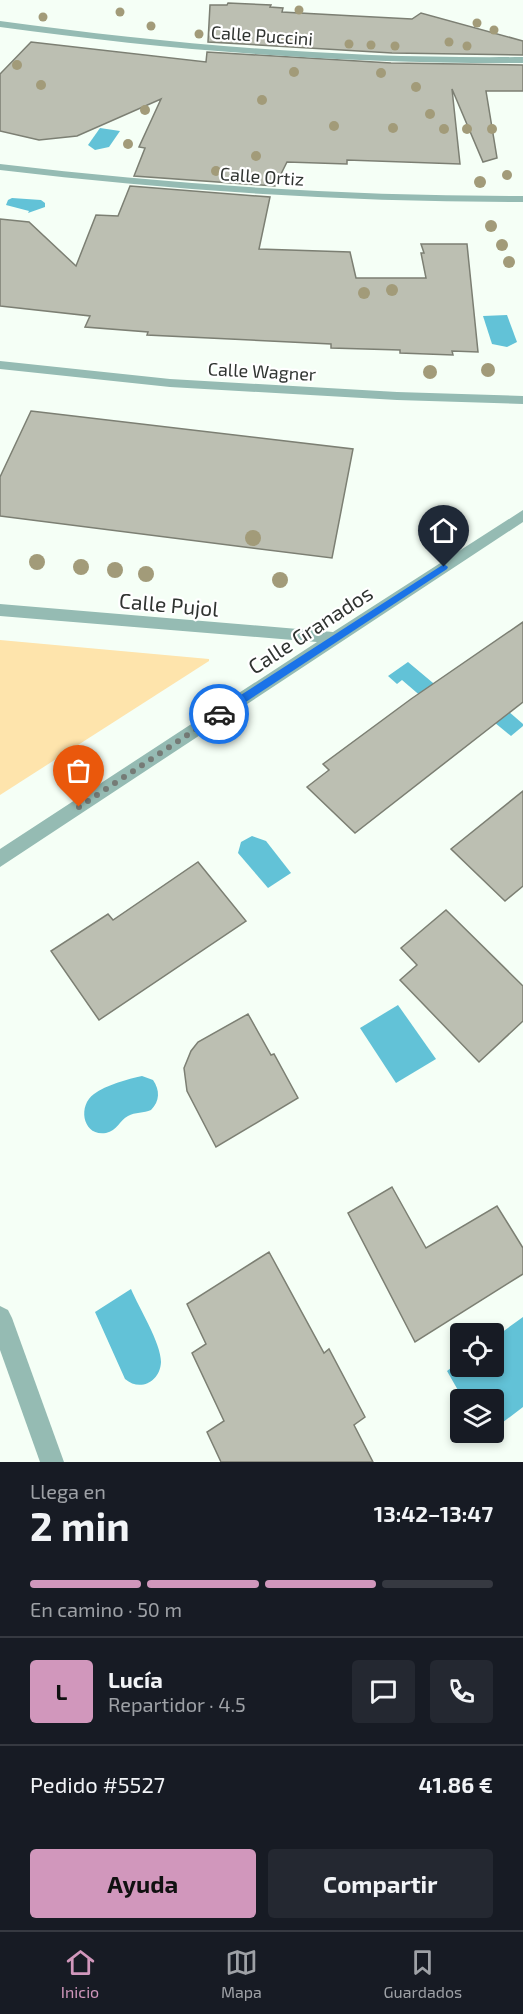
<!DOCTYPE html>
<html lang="es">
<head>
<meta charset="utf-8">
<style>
	:root { --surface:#171b24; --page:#242831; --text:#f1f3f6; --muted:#9ea1a6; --line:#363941; --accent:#d197bc }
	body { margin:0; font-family:"Exo 2",sans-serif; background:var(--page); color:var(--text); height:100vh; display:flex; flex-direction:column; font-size:22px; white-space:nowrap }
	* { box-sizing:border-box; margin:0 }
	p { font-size:20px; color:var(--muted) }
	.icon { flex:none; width:33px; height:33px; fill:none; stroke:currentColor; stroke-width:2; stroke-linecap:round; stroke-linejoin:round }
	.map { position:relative; height:1462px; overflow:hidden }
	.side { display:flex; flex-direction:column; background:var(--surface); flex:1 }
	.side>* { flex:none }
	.fabs { position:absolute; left:450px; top:1323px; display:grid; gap:12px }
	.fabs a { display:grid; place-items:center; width:54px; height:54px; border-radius:6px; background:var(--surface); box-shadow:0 3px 9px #0003; font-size:30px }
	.pin { position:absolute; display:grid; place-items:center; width:51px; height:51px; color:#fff; margin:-62px -26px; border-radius:50% 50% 50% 0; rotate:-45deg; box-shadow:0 0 6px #0007 }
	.pin .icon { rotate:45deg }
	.courier { position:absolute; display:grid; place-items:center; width:60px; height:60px; margin:-30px; border:4px solid #1a73e8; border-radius:50%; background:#fff; color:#222; box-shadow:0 2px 8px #0007 }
	.headline em { font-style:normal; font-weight:700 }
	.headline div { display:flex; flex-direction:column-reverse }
	.headline { display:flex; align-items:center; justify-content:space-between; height:102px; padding:0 30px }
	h1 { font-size:39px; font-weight:700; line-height:45px }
	.bar { display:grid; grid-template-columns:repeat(4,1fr); gap:9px 6px; align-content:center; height:72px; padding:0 30px }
	.bar i { height:8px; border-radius:4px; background:var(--line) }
	.bar .active { background:var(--accent) }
	.bar p { grid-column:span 4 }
	.line { display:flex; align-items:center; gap:15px; padding:0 30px; border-top:2px solid var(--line) }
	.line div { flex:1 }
	.round { display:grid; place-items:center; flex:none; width:63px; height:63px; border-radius:6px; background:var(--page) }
	.action { display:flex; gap:12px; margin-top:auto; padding:12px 30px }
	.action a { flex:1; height:69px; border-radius:6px; background:var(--accent); color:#111; font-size:24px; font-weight:700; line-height:69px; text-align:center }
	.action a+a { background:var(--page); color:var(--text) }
	.dock { display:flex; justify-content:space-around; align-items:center; height:84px; border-top:2px solid var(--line); background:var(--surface); font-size:16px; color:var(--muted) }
	.dock a { display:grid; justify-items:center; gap:3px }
	.dock .active { color:var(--accent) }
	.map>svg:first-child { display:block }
	.green { fill:#fee4ac }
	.water { fill:#62c2d7 }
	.building { fill:#bcbfb2; stroke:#7c7f73; stroke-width:1.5 }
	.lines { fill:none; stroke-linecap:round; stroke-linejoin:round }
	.minor { fill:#95bbb3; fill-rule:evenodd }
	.tree { fill:#a29b79 }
	.route { fill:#1a73e8 }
	.done { stroke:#757b76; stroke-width:6; stroke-dasharray:0 10.8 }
	.labels { text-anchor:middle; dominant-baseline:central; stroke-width:4.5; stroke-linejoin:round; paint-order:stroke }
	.far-street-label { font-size:18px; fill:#303431; stroke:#fff }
	.street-label { font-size:21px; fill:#303431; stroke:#fff }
</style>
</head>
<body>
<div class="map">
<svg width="523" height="1462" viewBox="0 0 523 1462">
	<rect width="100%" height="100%" fill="#f5fff6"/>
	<polygon class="green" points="0,640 209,659 209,661 0,795"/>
	<g class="water">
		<polygon points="100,128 120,131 109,147 95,150 88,145"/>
		<polygon points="12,198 41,200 45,203 45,207 28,213 29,211 6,205 8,200"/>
		<polygon points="507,315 517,342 507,347 492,344 483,316"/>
		<polygon points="408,662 445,693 430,704 402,680 397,684 388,676"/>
		<polygon points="487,693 523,724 523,726 511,736 472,704"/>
		<polygon points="252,836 266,841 291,873 268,888 238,853 241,842"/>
		<polygon points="398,1005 436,1059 396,1083 360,1028"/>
		<path d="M142 1076 153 1080C160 1090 160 1101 151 1110 144 1113 135 1112 128 1116 120 1120 117 1131 106 1133 83 1137 77 1106 94 1094 106 1085 128 1079 142 1076Z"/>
		<path d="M131 1289C139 1308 161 1343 161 1362 160 1382 140 1392 125 1379L95 1312Z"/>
		<polygon points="523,1317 523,1407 494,1429 494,1400 463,1399 447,1371 460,1361 460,1366 494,1366 494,1338"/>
	</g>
	<g class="building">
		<polygon points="228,3 271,5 270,7 283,8 282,12 355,16 412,19 421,13 523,41 523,55 392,53 208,42 210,5 227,5"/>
		<polygon points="31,42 206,62 207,52 391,63 523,65 523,91 486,91 497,158 483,162 452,89 460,164 347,160 347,164 287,162 275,186 134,176 145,148 139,147 161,99 77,136 39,140 0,131 0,74"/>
		<polygon points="130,186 270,197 259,249 350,252 356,278 426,278 421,253 424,253 421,244 467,244 478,352 452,351 453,355 400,353 400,350 331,348 331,344 147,335 148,332 85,327 90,316 0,306 0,219 29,222 76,266 96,215 118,216"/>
		<polygon points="31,411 353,449 332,558 0,516 0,477"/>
		<polygon points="523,622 523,702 355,833 307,787 329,770 323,764 411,699"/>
		<polygon points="523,791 523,886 505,901 451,849"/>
		<polygon points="198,862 246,921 99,1020 51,951 108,914 113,920"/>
		<polygon points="446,910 523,986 523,1021 479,1062 400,980 417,965 401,948"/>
		<polygon points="248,1014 271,1055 274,1054 298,1098 216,1147 187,1091 184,1068 191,1051 198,1042"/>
		<polygon points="392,1187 426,1248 497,1206 523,1248 523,1274 415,1342 348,1213"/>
		<polygon points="269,1252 324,1353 329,1349 365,1417 354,1425 373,1462 221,1462 207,1432 224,1421 192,1353 206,1344 187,1304"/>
	</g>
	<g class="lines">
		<g class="minor">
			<path d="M0 21C174 45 347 59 523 57V63C347 64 174 51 0 27Z"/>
			<path d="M0 164C174 185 348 196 523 196V202C348 202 174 191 0 170Z"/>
			<polygon points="0,361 170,379 397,392 523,396 523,404 397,400 170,387 0,369"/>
			<polygon points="523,510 523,522 0,867 0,849 317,642 0,616 0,604 333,632"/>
			<polygon points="0,1306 8,1310 12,1318 64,1462 40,1462 0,1350"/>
		</g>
	</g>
	<g class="tree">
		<circle cx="299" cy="10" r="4.5"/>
		<circle cx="120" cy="12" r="4.5"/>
		<circle cx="43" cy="17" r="4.5"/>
		<circle cx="477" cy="23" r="4.5"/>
		<circle cx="151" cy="26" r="4.5"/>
		<circle cx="494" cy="30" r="4.5"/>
		<circle cx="199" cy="34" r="4.5"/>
		<circle cx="246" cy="38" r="4.5"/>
		<circle cx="287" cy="40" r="4.5"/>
		<circle cx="449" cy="42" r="4.5"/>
		<circle cx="349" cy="44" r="4.5"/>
		<circle cx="371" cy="45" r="4.5"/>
		<circle cx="395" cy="46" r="4.5"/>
		<circle cx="467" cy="46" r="4.5"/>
		<circle cx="17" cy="65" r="5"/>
		<circle cx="294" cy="72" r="5"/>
		<circle cx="381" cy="73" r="5"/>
		<circle cx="41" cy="85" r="5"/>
		<circle cx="416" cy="87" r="5"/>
		<circle cx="262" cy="100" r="5"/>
		<circle cx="145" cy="110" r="5"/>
		<circle cx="430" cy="114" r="5"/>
		<circle cx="334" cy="126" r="5"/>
		<circle cx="393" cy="128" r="5"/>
		<circle cx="444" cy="129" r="5"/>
		<circle cx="467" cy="129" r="5"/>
		<circle cx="492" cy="129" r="5"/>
		<circle cx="128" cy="144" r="5"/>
		<circle cx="256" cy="156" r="5"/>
		<circle cx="216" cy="171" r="5"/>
		<circle cx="507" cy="175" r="5"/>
		<circle cx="480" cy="182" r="6"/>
		<circle cx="491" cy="226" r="6"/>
		<circle cx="502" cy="245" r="6"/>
		<circle cx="509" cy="262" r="6"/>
		<circle cx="392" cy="290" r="6"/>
		<circle cx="364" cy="293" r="6"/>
		<circle cx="488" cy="370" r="7"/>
		<circle cx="430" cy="372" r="7"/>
		<circle cx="253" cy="538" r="8"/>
		<circle cx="37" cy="562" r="8"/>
		<circle cx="81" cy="567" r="8"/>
		<circle cx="115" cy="570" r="8"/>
		<circle cx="146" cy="574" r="8"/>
		<circle cx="280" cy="580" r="8"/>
	</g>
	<polygon class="route" points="444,564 448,567 447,569 223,717 216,717 216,711"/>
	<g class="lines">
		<polyline class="done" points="79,807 219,714"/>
	</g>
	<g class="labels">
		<g class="far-street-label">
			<text transform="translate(262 35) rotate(4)">Calle Puccini</text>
			<text transform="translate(262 176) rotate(4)">Calle Ortiz</text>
			<text transform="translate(262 371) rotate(3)">Calle Wagner</text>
		</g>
		<g class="street-label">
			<text transform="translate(169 604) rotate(5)">Calle Pujol</text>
			<text transform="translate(310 629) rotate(-33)">Calle Granados</text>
		</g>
	</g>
</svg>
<div class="fabs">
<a><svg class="icon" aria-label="locate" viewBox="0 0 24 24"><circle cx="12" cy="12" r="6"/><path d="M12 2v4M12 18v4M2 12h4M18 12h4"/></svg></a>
<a><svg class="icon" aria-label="layers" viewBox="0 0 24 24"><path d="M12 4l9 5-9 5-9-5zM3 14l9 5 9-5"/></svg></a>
</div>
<div class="pin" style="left:79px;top:807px;background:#ea580c"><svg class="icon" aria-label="bag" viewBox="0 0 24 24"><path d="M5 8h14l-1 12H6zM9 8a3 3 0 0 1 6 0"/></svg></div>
<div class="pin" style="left:444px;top:567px;background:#1f2937"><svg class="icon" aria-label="home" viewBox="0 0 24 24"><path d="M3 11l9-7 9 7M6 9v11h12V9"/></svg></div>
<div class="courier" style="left:219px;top:714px"><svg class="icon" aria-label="car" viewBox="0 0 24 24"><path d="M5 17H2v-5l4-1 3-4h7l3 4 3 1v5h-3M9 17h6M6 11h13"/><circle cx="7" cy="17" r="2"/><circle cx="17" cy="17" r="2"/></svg></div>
</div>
<section class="side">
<div class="headline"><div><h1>2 min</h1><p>Llega en</p></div><em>13:42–13:47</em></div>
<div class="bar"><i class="active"></i><i class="active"></i><i class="active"></i><i></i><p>En camino · 50 m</p></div>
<div class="line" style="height:108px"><b class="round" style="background:var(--accent);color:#111">L</b><div><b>Lucía</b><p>Repartidor · 4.5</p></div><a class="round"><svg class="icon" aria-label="chat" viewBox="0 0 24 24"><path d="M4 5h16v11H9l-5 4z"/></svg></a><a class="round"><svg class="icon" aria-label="phone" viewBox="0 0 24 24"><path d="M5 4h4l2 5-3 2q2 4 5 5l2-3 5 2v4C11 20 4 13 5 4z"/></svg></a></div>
<div class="line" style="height:78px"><div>Pedido #5527</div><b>41.86 €</b></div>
<div class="action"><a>Ayuda</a><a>Compartir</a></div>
</section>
<nav class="dock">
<a class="active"><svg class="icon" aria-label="home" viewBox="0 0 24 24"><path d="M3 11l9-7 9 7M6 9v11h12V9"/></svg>Inicio</a>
<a><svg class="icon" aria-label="map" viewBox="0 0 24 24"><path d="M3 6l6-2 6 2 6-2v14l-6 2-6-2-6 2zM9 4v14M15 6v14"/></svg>Mapa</a>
<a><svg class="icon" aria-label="saved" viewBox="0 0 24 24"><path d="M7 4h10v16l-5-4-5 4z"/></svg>Guardados</a>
</nav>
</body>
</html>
